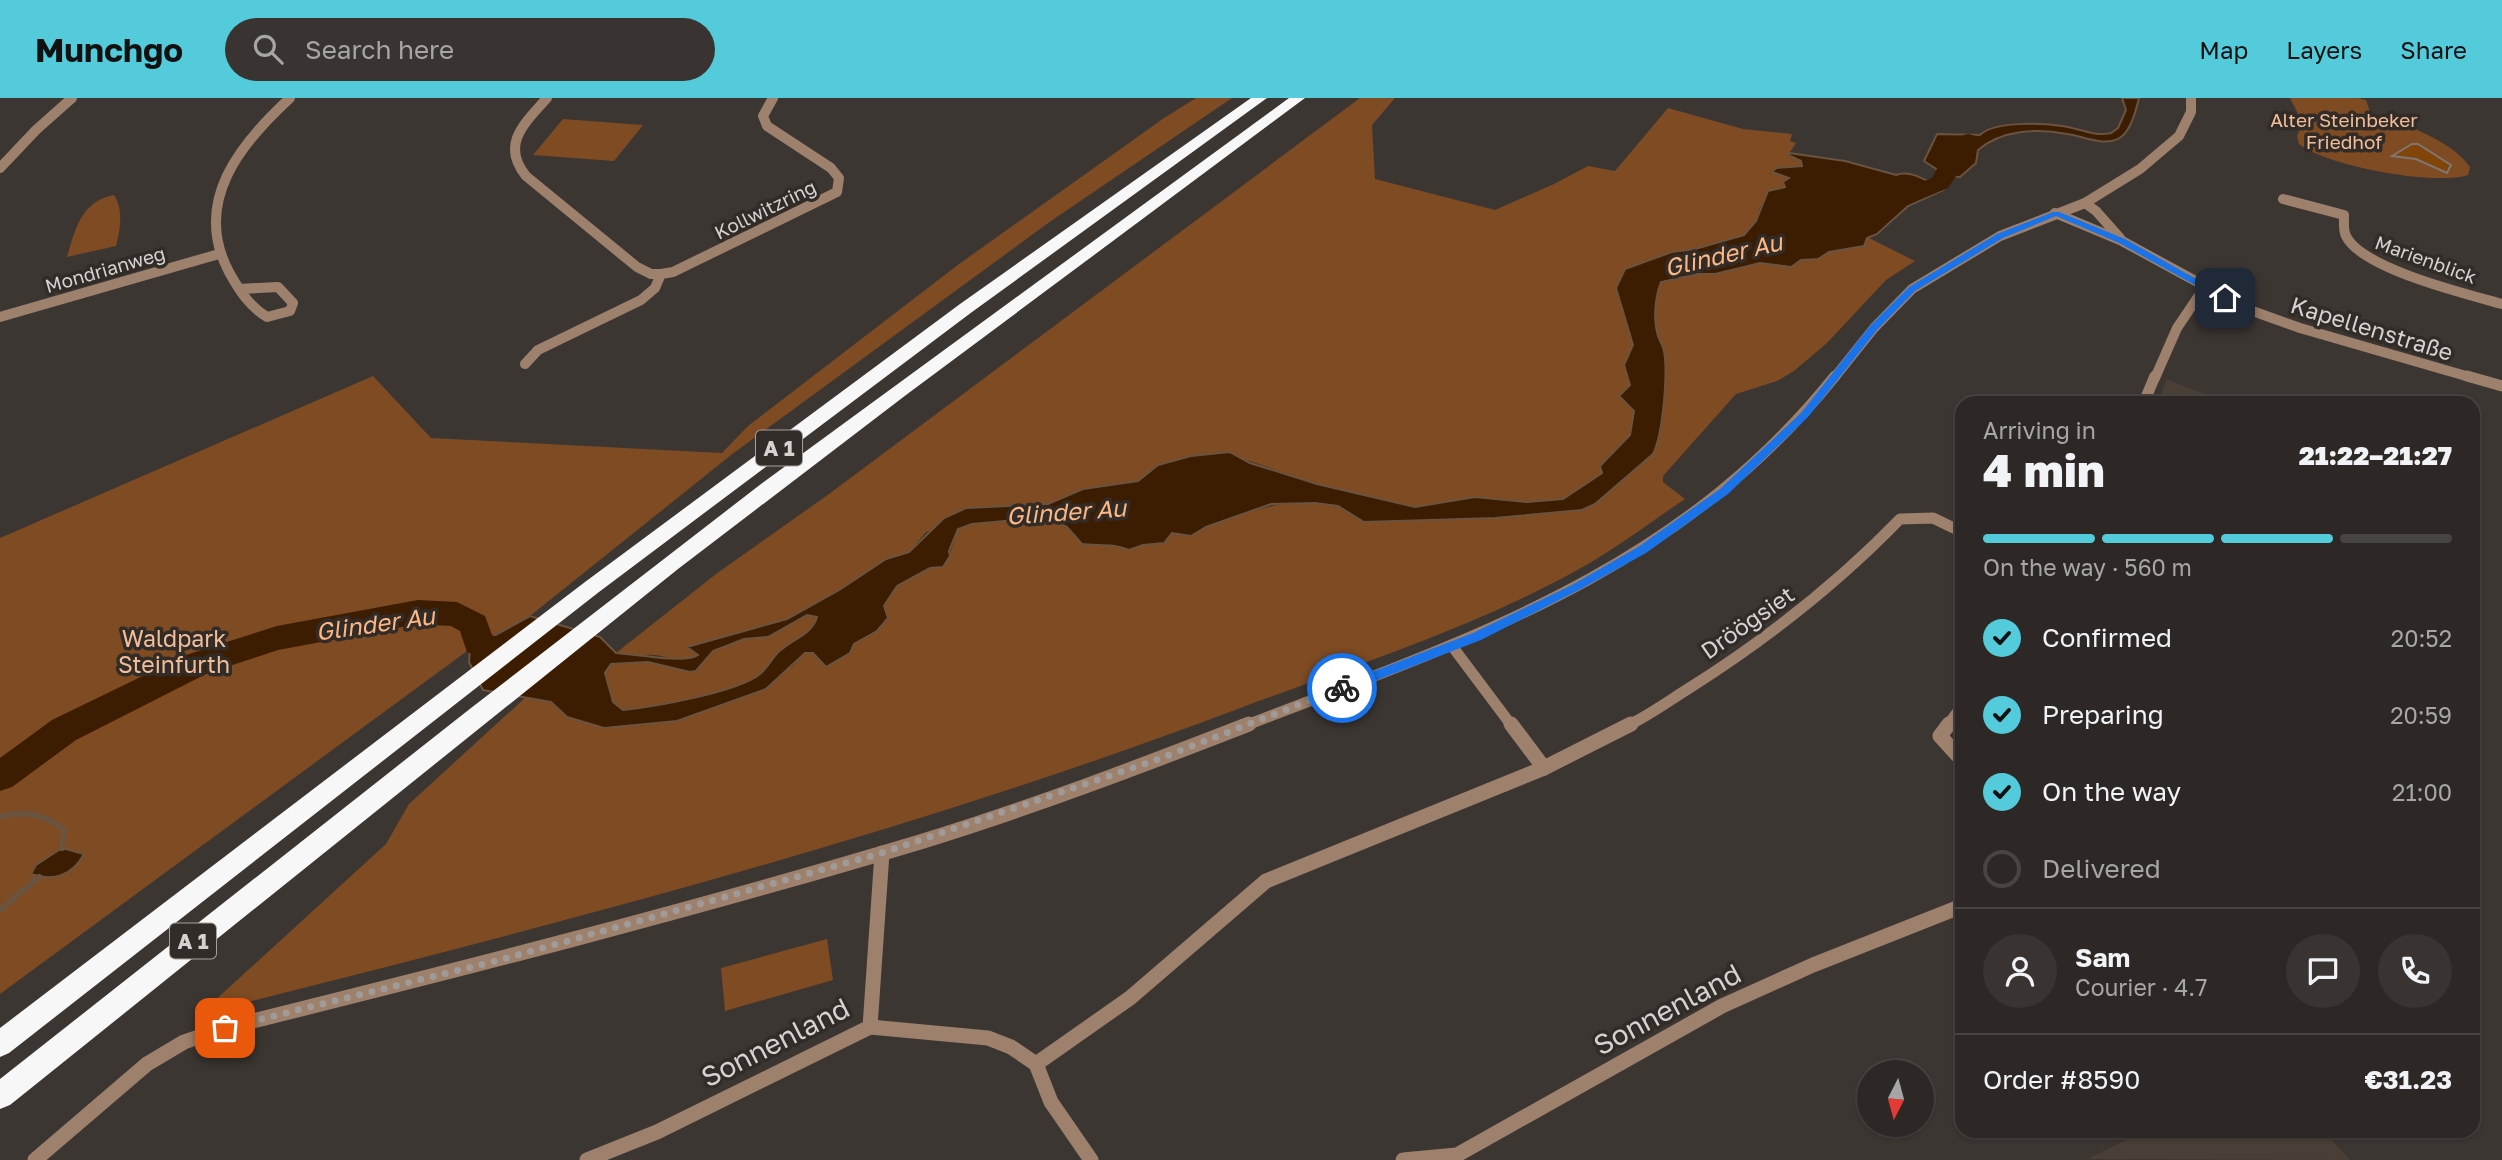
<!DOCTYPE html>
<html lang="en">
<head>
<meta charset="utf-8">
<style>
	:root { --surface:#2d2826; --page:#393432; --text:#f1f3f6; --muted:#a7a6a7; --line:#484443; --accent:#53cbdb }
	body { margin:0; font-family:"Golos Text",sans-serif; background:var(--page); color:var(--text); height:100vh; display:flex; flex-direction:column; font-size:26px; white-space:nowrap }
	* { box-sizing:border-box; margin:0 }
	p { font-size:23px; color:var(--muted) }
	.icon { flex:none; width:38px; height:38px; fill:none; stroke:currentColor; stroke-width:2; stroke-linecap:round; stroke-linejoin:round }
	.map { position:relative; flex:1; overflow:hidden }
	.drawer { position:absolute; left:1955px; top:298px; width:525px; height:742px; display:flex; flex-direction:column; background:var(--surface); border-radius:21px; box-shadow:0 2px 5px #0004,0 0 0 2px var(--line) }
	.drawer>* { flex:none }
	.needle { width:46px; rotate:186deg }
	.buttons { position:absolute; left:1857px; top:962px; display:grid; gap:14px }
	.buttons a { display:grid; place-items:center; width:77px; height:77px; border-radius:50%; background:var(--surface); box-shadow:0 2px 5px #0004,0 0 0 2px var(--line); font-size:35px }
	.pin { position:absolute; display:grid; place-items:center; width:60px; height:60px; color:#fff; margin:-30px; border-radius:14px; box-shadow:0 4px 10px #0006 }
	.courier { position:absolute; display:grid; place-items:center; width:70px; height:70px; margin:-35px; border:5px solid #1a73e8; border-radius:50%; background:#fff; color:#222; box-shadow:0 2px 9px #0007 }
	.summary em { font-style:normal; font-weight:800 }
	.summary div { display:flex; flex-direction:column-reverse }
	.summary { display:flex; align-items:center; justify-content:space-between; height:119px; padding:0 28px }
	h1 { font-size:46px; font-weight:800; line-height:52px }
	.bar { display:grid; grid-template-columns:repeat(4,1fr); gap:10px 7px; align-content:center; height:84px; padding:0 28px }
	.bar i { height:9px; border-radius:5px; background:var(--line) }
	.bar .active { background:var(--accent) }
	.bar p { grid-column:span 4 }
	.line { display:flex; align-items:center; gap:18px; padding:0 28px; border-top:2px solid var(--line) }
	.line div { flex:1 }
	.round { display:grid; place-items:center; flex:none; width:74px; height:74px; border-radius:37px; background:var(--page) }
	ol { padding:0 28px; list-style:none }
	li { display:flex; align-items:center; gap:21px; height:77px }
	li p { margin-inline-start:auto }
	li .icon { padding:7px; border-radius:50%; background:var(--accent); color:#111; stroke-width:4 }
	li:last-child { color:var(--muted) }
	li i { width:38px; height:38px; border:4px solid var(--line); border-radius:50% }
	header { display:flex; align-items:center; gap:42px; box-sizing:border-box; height:98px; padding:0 35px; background:var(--accent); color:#111 }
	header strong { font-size:33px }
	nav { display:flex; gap:38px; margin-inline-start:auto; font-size:24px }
	.search { width:490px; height:63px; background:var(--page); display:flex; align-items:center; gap:18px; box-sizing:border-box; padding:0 24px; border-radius:38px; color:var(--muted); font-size:26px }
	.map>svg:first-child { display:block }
	.built { fill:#4a3f36 }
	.green { fill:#7e4b22 }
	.water { fill:#3c1d01; stroke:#6a533f; stroke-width:2; fill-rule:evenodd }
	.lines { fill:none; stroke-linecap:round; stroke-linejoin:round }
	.stream { stroke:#6a533f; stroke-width:6 }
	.river { fill:#3c1d01; fill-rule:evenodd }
	.building { fill:#81450a; stroke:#7e7772; stroke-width:2 }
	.minor-far2 { stroke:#9e816c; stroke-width:10 }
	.minor-far1 { stroke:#9e816c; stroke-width:11 }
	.minor { stroke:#9e816c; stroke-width:15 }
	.highway { fill:#f7f7f7; fill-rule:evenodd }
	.route { fill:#1a73e8 }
	.done { stroke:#a09b98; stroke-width:7; stroke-dasharray:0 12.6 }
	.labels { text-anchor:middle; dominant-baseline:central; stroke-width:7; stroke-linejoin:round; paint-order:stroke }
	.far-park-label { font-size:19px; fill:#f3be97; stroke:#322c28 }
	.far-street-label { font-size:19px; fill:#d6d2cf; stroke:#322c28 }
	.shield { fill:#322c28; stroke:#a5a09d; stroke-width:2 }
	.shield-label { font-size:21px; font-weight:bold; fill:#d6d2cf }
	.street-label { font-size:23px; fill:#d6d2cf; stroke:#322c28 }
	.park-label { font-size:23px; fill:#f3be97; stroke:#322c28 }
	.water-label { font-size:24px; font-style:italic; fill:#feb782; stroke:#322c28 }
	.near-street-label { font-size:28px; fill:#d6d2cf; stroke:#322c28 }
</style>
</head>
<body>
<header>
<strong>Munchgo</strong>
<div class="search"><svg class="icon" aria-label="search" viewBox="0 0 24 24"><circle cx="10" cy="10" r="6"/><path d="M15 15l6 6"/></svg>Search here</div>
<nav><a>Map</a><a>Layers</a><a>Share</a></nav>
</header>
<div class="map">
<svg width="2502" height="1062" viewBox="0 0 2502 1062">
	<rect width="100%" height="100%" fill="#3c3632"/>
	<g class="built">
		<polygon points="2166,281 2225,304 2159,304"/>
		<polygon points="2323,1032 2350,1062 2088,1061 2144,1033"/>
	</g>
	<g class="green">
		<polygon points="1196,0 1232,0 1051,123 731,357 530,518 478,545 0,896 0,440 373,278 431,340 722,355 748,328 959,166 1164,20"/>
		<path d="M1360 0H1395L1372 27 1375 81 1495 112 1554 86 1588 68 1615 73 1668 10 1743 31 1792 36 1790 43 1796 45 1788 57 1801 63 1803 68 1776 70 1773 74 1790 80 1785 89 1760 109 1756 123 1744 137 1695 151 1672 154 1616 190 1633 247 1624 267C1630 287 1641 320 1628 339 1620 349 1609 358 1600 367L1602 375 1563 401 1527 404 1475 399 1415 409 1317 386 1241 360 1158 367 1138 383 1083 391 1048 406 1021 409 926 434 909 454 886 461 841 491 787 521 688 549 698 558C682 569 664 555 647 557 636 559 624 563 613 566L648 564 690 574 696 573 713 553 744 541 768 539 807 517 817 519C813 535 794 541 782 551 773 557 769 569 760 576 738 594 653 610 623 612L613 604 605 574 616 555 716 476 829 396Z"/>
		<path d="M2290 0H2358L2366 2 2371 17C2398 22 2453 43 2470 69L2468 77C2434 88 2327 68 2299 46L2297 38 2303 25Z"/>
		<polygon points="563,21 643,27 614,63 533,57"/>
		<path d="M114 97C124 112 120 133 116 148L67 159C75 132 81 103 114 97Z"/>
		<path d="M1867 139 1915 163 1886 182 1827 245 1794 273 1777 283 1736 296 1663 378V384L1685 401C1655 421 1625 444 1593 463 1482 528 1354 567 1235 612 896 740 550 828 200 916L386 746 409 706 527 598 552 604 568 619 659 625 792 569 805 555 854 546 877 533 884 508 897 488 930 470 943 468C950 462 954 441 958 431L972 425 1005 423H1055L1067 429 1082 446C1099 448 1113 445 1129 452L1143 447 1164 445 1172 435C1195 438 1198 432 1218 425 1255 412 1296 396 1336 408 1345 411 1354 420 1364 424L1582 412 1595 406 1653 356C1663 336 1668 276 1664 253 1663 248 1660 243 1658 238 1653 221 1654 199 1661 184L1697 176H1715L1761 165 1791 169 1801 162 1818 161 1829 154 1863 148Z"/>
		<polygon points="827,841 833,882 725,913 721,870"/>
	</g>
	<g class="water">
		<path d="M2122 0H2139C2136 12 2131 32 2121 39 2106 50 2083 38 2067 36 2037 30 2001 32 1978 52L1976 65 1960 79 1947 78 1924 63 1937 36 1980 37C1994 23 2042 25 2062 28 2078 30 2095 39 2111 35L2118 30 2126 12Z"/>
		<path d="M1789 55 1845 63 1896 77C1910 71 1930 84 1943 92L1908 108 1877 136 1867 140 1864 148 1829 154 1818 161 1801 162 1791 169 1760 165 1715 176H1697L1661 184C1655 199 1653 221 1658 238 1660 243 1663 248 1664 253 1668 276 1663 336 1653 356L1595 406 1582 412 1495 420 1364 424 1338 408 1315 405 1271 406 1206 429 1191 438 1172 435 1164 445 1143 447 1129 452C1113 445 1099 448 1082 446L1067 429 1055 423H1005L972 426 958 431 949 453 950 458 943 469 930 470 897 488 884 508 888 520 877 533 854 546 850 555 826 569 813 555H805L766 591 677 623 604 630 567 619 551 604 483 592 469 564 470 551 530 518 600 539 616 555C634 556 686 566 698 557L687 549 787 521 841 491 886 461 909 454 944 420 966 410 1048 406 1083 391 1138 383 1158 367 1191 358 1230 354 1250 365 1317 386 1415 409 1475 399 1527 404 1563 401 1602 375 1600 368 1630 337 1634 313 1619 298 1630 287 1624 267 1633 247 1616 190 1625 171 1672 154 1695 151 1744 137 1756 123 1768 93 1785 89 1783 84 1789 80 1772 74 1776 70 1802 68 1801 63 1788 57ZM807 517 817 519C813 535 794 541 782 551 773 557 769 569 760 576 738 594 654 609 623 612L613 604 605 575 611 566 648 564 690 574 696 573 713 553 744 541 768 539Z"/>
		<path d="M62 750 84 756C73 777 53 784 31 776L36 767Z"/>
	</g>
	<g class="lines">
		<g class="stream">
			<path d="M0 719C25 712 43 716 64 731L62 750"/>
			<polyline points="0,812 39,779"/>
		</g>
		<g class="river">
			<polygon points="1968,36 1976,38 1979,43 1970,49 1961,71 1948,90 1907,107 1891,107 1887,102 1891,97 1932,80 1953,40"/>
			<polygon points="418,502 457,504 485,518 492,537 529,551 534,560 529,569 518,572 467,554 460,533 451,528 418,526 278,552 208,575 76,642 12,689 0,693 0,660 52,622 186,557 277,528"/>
		</g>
	</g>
	<polygon class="building" points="2412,46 2418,46 2451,67 2447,75 2416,61 2392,58"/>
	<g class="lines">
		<g class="minor-far2">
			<path d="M547 0C525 25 500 46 526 78L637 169 651 176H661"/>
			<polyline points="0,70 36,32 72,0"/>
			<path d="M2283 101 2344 117C2344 124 2343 132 2346 138 2362 171 2467 196 2502 206"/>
			<polyline points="2085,105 2096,113 2120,140"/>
			<polyline points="2055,115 2122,143 2247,211 2300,230 2473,280"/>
			<path d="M239 191 278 189 293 205 290 213 267 219C249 208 239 192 229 174 192 104 240 46 290 0"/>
			<polyline points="0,219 219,156"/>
			<polyline points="525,266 538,252 641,202 655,190 661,176 673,174 837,94 839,80 831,70 767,28 763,18 773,0"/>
			<polyline points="1834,280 1874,230 1912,191 2000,138 2085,105 2140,71 2179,38 2191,14 2191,0"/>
			<polyline points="2155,280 2177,230 2204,190"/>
		</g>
		<g class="minor-far1">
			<polyline points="2467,278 2502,288"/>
			<polyline points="2144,304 2155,278"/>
			<polyline points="1452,548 1512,628"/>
			<path d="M1244 628C1470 541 1678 474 1835 278"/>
			<path d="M1627 628C1650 617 1670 602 1691 589 1768 540 1837 486 1900 421L1933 420 1962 434"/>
			<polyline points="1947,628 1962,608"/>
		</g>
		<g class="minor">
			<polyline points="1511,626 1544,670"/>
			<polyline points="1949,626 1940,638 1962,662"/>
			<polyline points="870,929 988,940 1011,949 1036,966 1051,1004 1091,1062"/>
			<polyline points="1036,966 1130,900 1266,783 1544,670 1631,626"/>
			<path d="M35 1062 147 966 184 944 225 930C458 872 690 813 920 744 1031 710 1141 668 1249 626"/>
			<polyline points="587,1062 657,1034 870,929 882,755"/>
			<polyline points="1403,1062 1457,1057 1722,908 1813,867 1962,808"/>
		</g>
		<g class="highway">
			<polygon points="1251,0 1267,0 972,214 599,494 9,955 0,959 0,930 585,484 960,206"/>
			<polygon points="1289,0 1305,0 906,297 678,471 10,1007 0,1011 0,981 471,610 761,386"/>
		</g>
	</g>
	<polygon class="route" points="2053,114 2059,114 2125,141 2230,200 2222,202 2119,145 2056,118 2003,140 1915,193 1877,232 1808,319 1728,396 1646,455 1579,492 1481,542 1346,594 1338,594 1338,587 1473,535 1572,487 1638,449 1720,391 1801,315 1870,228 1909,189 1997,136"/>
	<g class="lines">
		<polyline class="done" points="225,930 496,863 882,755 1156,662 1342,590"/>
	</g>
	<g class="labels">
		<g class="far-park-label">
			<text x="2344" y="21">Alter Steinbeker<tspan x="2344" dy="22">Friedhof</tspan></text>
		</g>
		<g class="far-street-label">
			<text transform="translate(765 111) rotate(-26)">Kollwitzring</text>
			<text transform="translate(2426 161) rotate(20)">Marienblick</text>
			<text transform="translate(105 171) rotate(-16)">Mondrianweg</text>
		</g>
		<g class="shield">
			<rect x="756" y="332.5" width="46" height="35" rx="5"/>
			<rect x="170" y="825.5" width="46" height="35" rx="5"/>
		</g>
		<g class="shield-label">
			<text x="779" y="350">A 1</text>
			<text x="193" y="843">A 1</text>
		</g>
		<g class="street-label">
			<text transform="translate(2372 230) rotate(17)">Kapellenstraße</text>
			<text transform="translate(1747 524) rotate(-35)">Dröögsiet</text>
		</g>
		<g class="park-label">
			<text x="174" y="540">Waldpark<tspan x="174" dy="26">Steinfurth</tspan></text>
		</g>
		<g class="water-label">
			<text transform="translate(1723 156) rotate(-13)">Glinder Au</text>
			<text transform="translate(1066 413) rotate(-4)">Glinder Au</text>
			<text transform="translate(375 525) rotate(-8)">Glinder Au</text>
		</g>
		<g class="near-street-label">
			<text transform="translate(1667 911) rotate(-28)">Sonnenland</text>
			<text transform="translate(775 944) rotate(-27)">Sonnenland</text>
		</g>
	</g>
</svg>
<div class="buttons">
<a><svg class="needle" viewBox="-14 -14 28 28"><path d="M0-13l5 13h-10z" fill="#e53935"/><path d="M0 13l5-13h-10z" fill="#a7a6a7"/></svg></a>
</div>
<div class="pin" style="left:225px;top:930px;background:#ea580c"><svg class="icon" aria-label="bag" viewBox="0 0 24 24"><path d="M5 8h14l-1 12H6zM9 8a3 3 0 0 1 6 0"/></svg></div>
<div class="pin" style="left:2225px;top:200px;background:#1f2937"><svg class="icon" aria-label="home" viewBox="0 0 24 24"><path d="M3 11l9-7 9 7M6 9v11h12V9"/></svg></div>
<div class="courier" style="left:1342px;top:590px"><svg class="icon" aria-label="bike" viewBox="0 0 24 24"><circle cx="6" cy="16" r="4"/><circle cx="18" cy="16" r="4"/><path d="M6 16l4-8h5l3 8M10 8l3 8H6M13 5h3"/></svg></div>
<section class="drawer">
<div class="summary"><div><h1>4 min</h1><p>Arriving in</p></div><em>21:22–21:27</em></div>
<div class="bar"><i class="active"></i><i class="active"></i><i class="active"></i><i></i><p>On the way · 560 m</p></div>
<ol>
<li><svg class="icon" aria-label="check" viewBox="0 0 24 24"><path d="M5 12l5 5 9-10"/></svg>Confirmed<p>20:52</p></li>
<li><svg class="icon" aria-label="check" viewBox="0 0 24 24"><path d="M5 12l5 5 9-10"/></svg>Preparing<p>20:59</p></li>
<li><svg class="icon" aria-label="check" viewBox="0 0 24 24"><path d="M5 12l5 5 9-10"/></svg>On the way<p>21:00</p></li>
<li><i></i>Delivered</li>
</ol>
<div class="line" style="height:126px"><a class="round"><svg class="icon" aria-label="person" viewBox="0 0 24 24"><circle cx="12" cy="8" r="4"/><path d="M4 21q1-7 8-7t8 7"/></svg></a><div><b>Sam</b><p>Courier · 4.7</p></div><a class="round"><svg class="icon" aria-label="chat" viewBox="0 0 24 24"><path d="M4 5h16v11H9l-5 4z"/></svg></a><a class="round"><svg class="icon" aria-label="phone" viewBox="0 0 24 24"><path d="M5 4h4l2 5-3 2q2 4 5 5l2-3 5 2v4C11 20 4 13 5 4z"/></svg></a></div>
<div class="line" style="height:91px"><div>Order #8590</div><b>€31.23</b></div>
</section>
</div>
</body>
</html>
